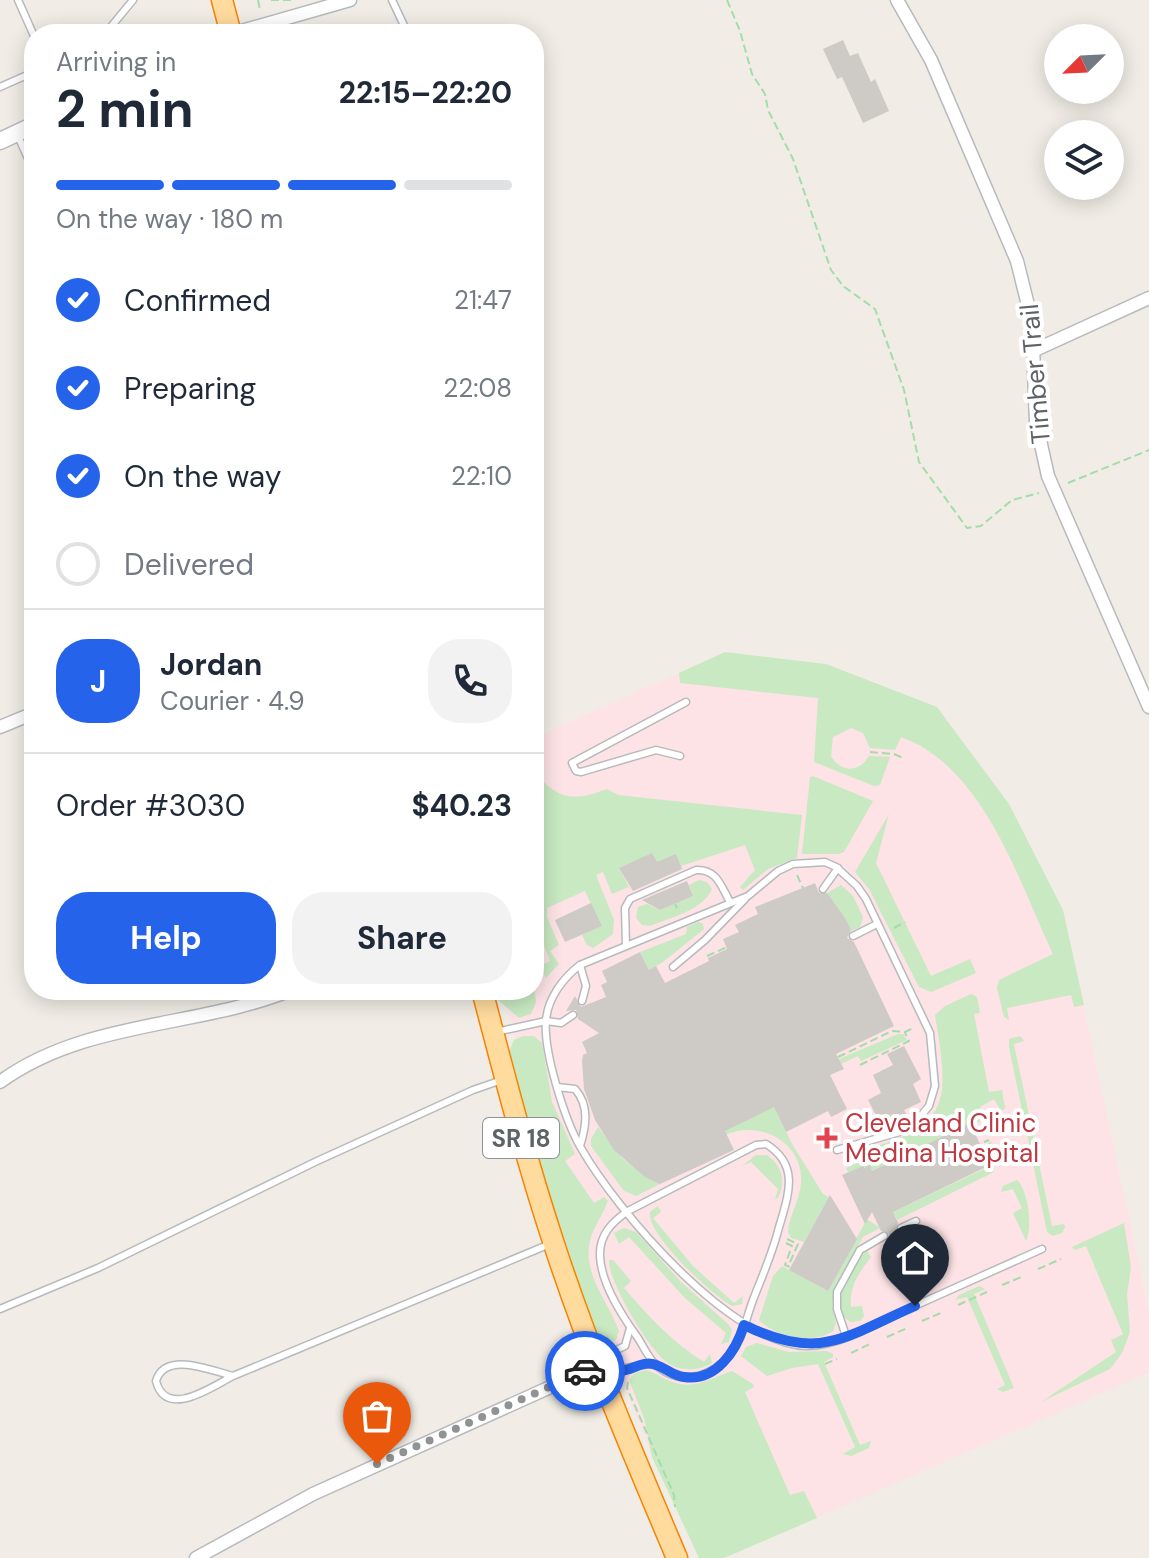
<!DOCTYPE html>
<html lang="en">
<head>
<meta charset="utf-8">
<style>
	:root { --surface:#fff; --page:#f2f2f3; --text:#1f2937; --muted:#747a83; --line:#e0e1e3; --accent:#2563eb }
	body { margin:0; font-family:"DM Sans",sans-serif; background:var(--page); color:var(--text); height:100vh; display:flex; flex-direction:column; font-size:30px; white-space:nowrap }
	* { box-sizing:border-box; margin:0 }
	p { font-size:26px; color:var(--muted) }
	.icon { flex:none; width:44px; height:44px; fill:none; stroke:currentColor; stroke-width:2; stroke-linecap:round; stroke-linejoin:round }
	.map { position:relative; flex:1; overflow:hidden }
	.details { position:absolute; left:24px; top:24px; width:520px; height:976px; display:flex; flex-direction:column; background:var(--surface); border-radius:32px; box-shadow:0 4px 20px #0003 }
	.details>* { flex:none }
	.needle { width:52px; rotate:246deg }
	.fabs { position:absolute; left:1044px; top:24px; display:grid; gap:16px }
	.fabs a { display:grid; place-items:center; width:80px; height:80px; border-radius:50%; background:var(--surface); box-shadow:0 4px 20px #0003; font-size:40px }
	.pin { position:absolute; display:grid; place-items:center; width:68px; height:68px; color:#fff; margin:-82px -34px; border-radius:50% 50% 50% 0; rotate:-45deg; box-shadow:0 0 8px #0007 }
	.pin .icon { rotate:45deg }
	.courier { position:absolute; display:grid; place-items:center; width:80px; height:80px; margin:-40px; border:6px solid #2563eb; border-radius:50%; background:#fff; color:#222; box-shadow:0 2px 10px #0007 }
	.head em { font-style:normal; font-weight:700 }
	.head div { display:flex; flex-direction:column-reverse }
	.head { display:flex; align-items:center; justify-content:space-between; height:136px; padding:0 32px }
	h1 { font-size:52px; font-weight:700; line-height:60px }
	.bar { display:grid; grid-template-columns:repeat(4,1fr); gap:12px 8px; align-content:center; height:96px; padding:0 32px }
	.bar i { height:10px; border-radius:6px; background:var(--line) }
	.bar .selected { background:var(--accent) }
	.bar p { grid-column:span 4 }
	.line { display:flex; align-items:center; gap:20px; padding:0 32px; border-top:2px solid var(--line) }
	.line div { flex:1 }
	.round { display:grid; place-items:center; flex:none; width:84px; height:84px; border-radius:32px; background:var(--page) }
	ol { padding:0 32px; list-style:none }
	li { display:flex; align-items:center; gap:24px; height:88px }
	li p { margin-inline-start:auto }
	li .icon { padding:8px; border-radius:50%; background:var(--accent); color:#fff; stroke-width:4 }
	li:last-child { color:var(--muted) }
	li i { width:44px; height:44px; border:4px solid var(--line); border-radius:50% }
	.button { display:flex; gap:16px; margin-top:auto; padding:16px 32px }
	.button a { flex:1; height:92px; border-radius:32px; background:var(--accent); color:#fff; font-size:32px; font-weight:700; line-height:92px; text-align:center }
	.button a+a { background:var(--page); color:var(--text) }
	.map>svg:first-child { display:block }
	.medical { fill:#fde3e5 }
	.green { fill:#c8e9c2 }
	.building { fill:#cecac5 }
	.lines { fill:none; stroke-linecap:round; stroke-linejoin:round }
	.service-casing { stroke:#b7babd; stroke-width:9 }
	.minor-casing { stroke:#b7babd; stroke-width:15 }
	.tertiary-casing { stroke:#b7babd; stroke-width:19 }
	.trunk-casing { stroke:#f78300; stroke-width:23 }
	.path { stroke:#a4dcaa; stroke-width:2; stroke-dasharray:8 4; stroke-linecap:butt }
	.service { stroke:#fff; stroke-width:6 }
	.minor { stroke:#fff; stroke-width:12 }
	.tertiary { stroke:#fff; stroke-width:16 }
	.trunk { stroke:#ffdb9e; stroke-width:20 }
	.done { stroke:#919393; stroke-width:8; stroke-dasharray:0 14.4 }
	.route { stroke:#2563eb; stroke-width:10 }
	.health-dot { fill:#e0444e; stroke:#fff; stroke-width:3 }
	.labels { text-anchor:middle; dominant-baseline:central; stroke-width:8; stroke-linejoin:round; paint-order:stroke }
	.shield { fill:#fff; stroke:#8e9295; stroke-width:2 }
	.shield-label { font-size:24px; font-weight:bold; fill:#5e6367 }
	.street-label { font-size:26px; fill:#5e6367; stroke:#fff }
	.health-label { font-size:26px; fill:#be3a42; stroke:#fff; text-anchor:start }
</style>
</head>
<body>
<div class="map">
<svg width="1149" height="1558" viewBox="0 0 1149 1558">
	<rect width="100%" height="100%" fill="#f1ede6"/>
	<polygon class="medical" points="725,652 826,664 937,707 1009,804 1063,910 1149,1312 1149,1373 724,1558 702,1558 650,1451 588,1296 502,990 534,990 534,738"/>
	<g class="green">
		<path d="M725 652 826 664 937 707 1009 804 1063 910 1084 1005 1074 1007 1071 995 1007 1008 1009 1020 1004 1017 997 988 999 980 1053 954C1018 880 984 767 901 737L895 750 870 748 863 733 851 728 833 737 831 756C841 773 859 773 869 756L890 757 880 785 874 786 814 762 818 698 680 683 679 673Z"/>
		<polygon points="813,776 873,801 844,852 839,854 802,854 810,777"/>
		<path d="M542 780C562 802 581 799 607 789L618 795 802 815 797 858 768 869 743 890 740 887 755 870 745 845 681 866 676 855 657 863 652 854 619 868 629 887 612 894 603 872 596 875 614 920 613 934 593 948 587 945 582 935 601 926 585 891 547 908V917L559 945 550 951 559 964 546 978 539 966 550 961 534 919V782Z"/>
		<polygon points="889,814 876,863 931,976 970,959 976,973 931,992 919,987 869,889 855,872"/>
		<path d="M699 880 707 882 712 889C702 911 671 917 650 926L642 925 636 918 638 907 647 904 660 910 693 896 689 885Z"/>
		<polygon points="841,885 853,896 863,917 860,927 851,931 827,893"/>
		<polygon points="699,922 703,924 704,929 663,962 649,970 640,952 686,934 687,927"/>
		<polygon points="534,987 536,1002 531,1014 519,1018 496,998 494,990 534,990"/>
		<path d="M971 994 977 997 980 1013 974 1014 989 1092 1002 1090 1005 1109 1001 1111 994 1099 980 1107 984 1117 975 1125 972 1122 872 1171 870 1166 848 1172 846 1168 861 1161 856 1151C951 1129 950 1104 935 1015L945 1006Z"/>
		<polygon points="898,1034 903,1034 907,1040 861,1061 858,1056 841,1064 839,1059"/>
		<path d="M523 1036H534L542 1043 552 1102 575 1154 565 1161 594 1203 604 1197 608 1201C604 1211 597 1223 592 1234 579 1272 607 1298 619 1331L616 1340 605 1342 603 1345 597 1340 559 1232 509 1052 514 1040Z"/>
		<polygon points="1020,1036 1024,1041 1014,1044 1052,1226 1064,1224 1065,1227 1062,1233 1053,1236 1047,1232 1009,1047 1009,1039"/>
		<path d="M774 1107 792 1144 823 1194 829 1197 804 1242 791 1238 788 1232C789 1216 800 1200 801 1183 804 1142 759 1119 725 1135L722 1128Z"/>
		<polygon points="598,1127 623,1159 660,1184 636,1196 624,1191 591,1146 591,1139"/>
		<polygon points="991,1141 996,1164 994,1172 897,1220 893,1212 984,1169 982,1164 988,1161 982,1148"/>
		<path d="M756 1155H767C783 1167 786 1182 778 1198L775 1199 778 1189 751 1162 742 1166Z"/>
		<path d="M1017 1180C1028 1190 1033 1227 1026 1241L1013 1213 1022 1208 1013 1189 1001 1192 1003 1186Z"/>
		<path d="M658 1206 661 1212 653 1218 693 1266 734 1303 743 1296 742 1304 732 1306C711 1294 647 1235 650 1212Z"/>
		<path d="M867 1219 880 1228 863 1237 834 1289 832 1305 836 1323 833 1331C811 1345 777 1337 759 1320L773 1276 782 1266 828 1291Z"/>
		<polygon points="1124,1223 1131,1267 1127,1294 1130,1332 1122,1353 1110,1369 1041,1402 1116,1352 1111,1340 1123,1334 1086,1246 1075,1250 1072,1247"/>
		<polygon points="624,1228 636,1232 681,1282 728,1324 732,1330 729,1342 721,1344 726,1333 685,1298 629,1237 619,1244 614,1233"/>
		<path d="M867 1251 871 1257C859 1273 849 1286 851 1307L862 1306 864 1316 860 1321 851 1322 842 1316C836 1295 849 1264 867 1251Z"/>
		<path d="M609 1260H613L631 1281 624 1288C648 1316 672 1342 704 1362L710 1354 712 1363C700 1370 684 1372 671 1365 651 1355 608 1281 609 1260Z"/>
		<polygon points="979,1286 985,1289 974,1294 1014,1388 1003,1392 997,1389 1005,1385 967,1297 955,1300 959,1295"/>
		<polygon points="757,1343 789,1352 827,1351 833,1354 833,1357 824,1362 860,1445 871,1441 869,1448 851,1456 843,1454 855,1447 818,1364 792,1368 767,1376 741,1356 746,1347"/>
		<path d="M646 1370C655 1372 661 1378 670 1381 694 1391 711 1378 732 1371L753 1384 754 1387 745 1392 790 1495 804 1491 817 1518 724 1558H699L652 1457 644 1418 629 1380 634 1373Z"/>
	</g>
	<g class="building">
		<polygon points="843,40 850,56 858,53 871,82 875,79 889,111 863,123 842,77 837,79 823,49"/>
		<polygon points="652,853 657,862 676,854 682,869 633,891 619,868"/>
		<polygon points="687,881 693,896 660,910 642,900"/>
		<polygon points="815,883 819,893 827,893 845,918 851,930 847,938 854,942 894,1026 836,1054 844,1069 830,1075 847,1109 831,1117 828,1111 786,1132 774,1107 725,1131 734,1150 660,1184 645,1177 614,1150 595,1120 584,1089 582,1061 583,1055 587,1053 582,1042 599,1033 578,1019 576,1010 566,1011 575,996 581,1007 606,997 601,985 607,982 602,971 640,952 649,970 656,966 665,983 709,961 708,958 727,949 723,939 739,932 735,925 758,914 755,907"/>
		<polygon points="591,903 602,926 565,942 555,920"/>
		<polygon points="904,1046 921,1079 913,1084 921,1102 904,1110 909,1118 887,1129 883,1121 880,1123 868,1100 881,1093 873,1075 893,1065 887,1054"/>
		<polygon points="970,1123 988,1161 982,1164 984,1168 893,1212 898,1223 896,1231 904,1235 887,1243 889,1234 881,1231 872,1212 865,1224 842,1175 863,1166 864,1168 870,1165 872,1171"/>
		<polygon points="830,1195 857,1239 828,1291 789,1270"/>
	</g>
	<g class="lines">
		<defs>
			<g id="service">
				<polyline points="18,0 34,36"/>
				<polyline points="392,0 408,34"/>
				<polyline points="105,34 133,0"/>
				<polyline points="0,87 34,72"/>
				<polyline points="18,136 34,172"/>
				<polyline points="34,501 34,512"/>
				<polyline points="680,756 656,750 581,772 576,771 572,763 686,702"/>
				<polyline points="823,889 838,868"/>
				<polyline points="853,936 877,924"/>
				<path d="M626 945 625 908 630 899 696 870C717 869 721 886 730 902"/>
				<polyline points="580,965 586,986 582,1001"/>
				<polyline points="673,967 705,940 745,899"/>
				<polyline points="496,1032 546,1021 561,1023 573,1015"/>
				<path d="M557 1087 575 1089C590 1106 586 1127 580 1146"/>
				<path d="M766 1144C802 1166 787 1198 778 1231 772 1254 762 1277 753 1300 748 1313 745 1328 739 1340 725 1372 683 1392 655 1364 648 1357 643 1346 638 1338 622 1316 601 1284 600 1256 599 1235 612 1222 628 1211L756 1145Z"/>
				<path d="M837 1150 910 1129 929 1106 935 1086 930 1033 866 899 857 886 836 867 825 862 793 864 778 871 748 896 580 965C563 978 548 998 546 1020 543 1051 565 1121 581 1148 617 1211 731 1345 807 1346 841 1346 879 1322 910 1308 954 1288 998 1269 1042 1249"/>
				<polyline points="901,1228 916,1221"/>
				<polyline points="0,1309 98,1268 315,1162 473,1090 502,1080"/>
				<polyline points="846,1336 837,1309 837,1292 860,1250 884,1236"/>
				<polyline points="601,1362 610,1353 625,1346 630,1328"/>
				<path d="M603 1367C622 1372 636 1364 656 1364"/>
				<path d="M233 1376C212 1371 165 1350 156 1381 166 1420 213 1386 233 1376L550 1244"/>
			</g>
			<g id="minor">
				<polyline points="897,0 931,60 1017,261 1032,321 1036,422 1048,476 1149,707"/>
				<polyline points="231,34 350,0"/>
				<polyline points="1035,350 1149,298"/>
				<polyline points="0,727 34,713"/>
				<path d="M0 1082C85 1020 197 1028 291 990"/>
				<polyline points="196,1558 313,1494 597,1366"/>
			</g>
			<polyline id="tertiary" points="0,141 34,125"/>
			<g id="trunk">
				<polyline points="222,0 231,34"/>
				<path d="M482 990C504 1074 526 1159 553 1241 588 1349 633 1454 677 1558"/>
			</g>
		</defs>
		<use href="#service" class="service-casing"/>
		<use href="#minor" class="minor-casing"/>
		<use href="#tertiary" class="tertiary-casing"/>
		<use href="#trunk" class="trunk-casing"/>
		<g class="path">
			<polyline points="258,0 260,10"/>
			<polyline points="271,0 294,0"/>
			<polyline points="727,0 740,31 752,74 765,94 768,110 793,159 831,270 843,286 875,309 904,390 919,462 967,528 981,526 1012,500 1039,493"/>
			<polyline points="1068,483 1149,450"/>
			<polyline points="870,752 894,754 903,758"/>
			<polyline points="797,875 803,888"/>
			<polyline points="675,904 677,908"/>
			<polyline points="894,928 905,922"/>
			<polyline points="707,956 727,947"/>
			<polyline points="838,1057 892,1031 905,1032 915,1027"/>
			<polyline points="860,1065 909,1041 905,1033"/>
			<polyline points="1024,1125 1031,1124"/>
			<polyline points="984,1142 989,1140"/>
			<polyline points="787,1239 798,1244 788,1267"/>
			<polyline points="786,1243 792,1246 785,1265 790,1267"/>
			<polyline points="1038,1269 1061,1259"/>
			<polyline points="907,1282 913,1296"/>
			<polyline points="1002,1285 1024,1276"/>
			<polyline points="958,1305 987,1292"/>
			<polyline points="922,1321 943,1312"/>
			<polyline points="887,1337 907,1328"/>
			<polyline points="851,1353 872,1343"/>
			<polyline points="825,1364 837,1359"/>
			<polyline points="628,1382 627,1388 674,1495 675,1507"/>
		</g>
		<use href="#service" class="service"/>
		<use href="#minor" class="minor"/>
		<use href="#tertiary" class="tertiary"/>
		<use href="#trunk" class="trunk"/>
	</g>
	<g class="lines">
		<polyline class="done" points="377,1464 585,1371"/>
		<path class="route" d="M585 1371C603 1363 605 1373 620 1371 633 1370 643 1360 656 1365 666 1368 673 1376 684 1377 716 1382 736 1351 744 1325 820 1362 844 1337 915 1306"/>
	</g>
	<path class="health-dot" d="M823 1126h8v8h8v8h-8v8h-8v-8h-8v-8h8z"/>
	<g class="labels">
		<rect class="shield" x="483" y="1118" width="76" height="40" rx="6"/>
		<g class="shield-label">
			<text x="521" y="1138">SR 18</text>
		</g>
		<g class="street-label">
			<text transform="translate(1035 374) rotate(-95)">Timber Trail</text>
		</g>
		<g class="health-label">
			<text x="845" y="1123">Cleveland Clinic<tspan x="845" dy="30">Medina Hospital</tspan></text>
		</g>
	</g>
</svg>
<div class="fabs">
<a><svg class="needle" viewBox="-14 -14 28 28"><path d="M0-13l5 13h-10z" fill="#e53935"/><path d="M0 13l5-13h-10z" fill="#747a83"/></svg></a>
<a><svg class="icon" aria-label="layers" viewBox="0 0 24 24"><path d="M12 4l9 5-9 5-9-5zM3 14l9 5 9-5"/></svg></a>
</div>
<div class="pin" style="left:377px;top:1464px;background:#ea580c"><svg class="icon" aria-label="bag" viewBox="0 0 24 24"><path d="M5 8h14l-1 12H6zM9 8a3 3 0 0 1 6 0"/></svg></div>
<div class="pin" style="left:915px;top:1306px;background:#1f2937"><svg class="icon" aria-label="home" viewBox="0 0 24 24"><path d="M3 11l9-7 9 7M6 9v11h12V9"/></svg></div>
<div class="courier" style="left:585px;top:1371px"><svg class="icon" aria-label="car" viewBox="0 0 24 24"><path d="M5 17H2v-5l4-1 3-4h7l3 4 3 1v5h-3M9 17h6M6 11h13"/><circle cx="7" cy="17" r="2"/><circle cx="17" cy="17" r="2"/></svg></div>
<section class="details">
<div class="head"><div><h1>2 min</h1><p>Arriving in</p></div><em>22:15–22:20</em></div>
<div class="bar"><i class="selected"></i><i class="selected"></i><i class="selected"></i><i></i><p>On the way · 180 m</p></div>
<ol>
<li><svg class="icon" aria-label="check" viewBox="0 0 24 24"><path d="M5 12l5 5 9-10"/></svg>Confirmed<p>21:47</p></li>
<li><svg class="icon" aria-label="check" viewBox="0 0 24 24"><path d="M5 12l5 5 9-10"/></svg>Preparing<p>22:08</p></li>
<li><svg class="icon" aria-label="check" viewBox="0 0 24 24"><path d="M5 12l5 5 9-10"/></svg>On the way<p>22:10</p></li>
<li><i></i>Delivered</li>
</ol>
<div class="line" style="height:144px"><b class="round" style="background:var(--accent);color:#fff">J</b><div><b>Jordan</b><p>Courier · 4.9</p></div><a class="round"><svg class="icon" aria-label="phone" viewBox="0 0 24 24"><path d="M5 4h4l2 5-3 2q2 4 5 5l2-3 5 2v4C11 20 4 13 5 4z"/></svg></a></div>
<div class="line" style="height:104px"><div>Order #3030</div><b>$40.23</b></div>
<div class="button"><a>Help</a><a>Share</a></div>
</section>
</div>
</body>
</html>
